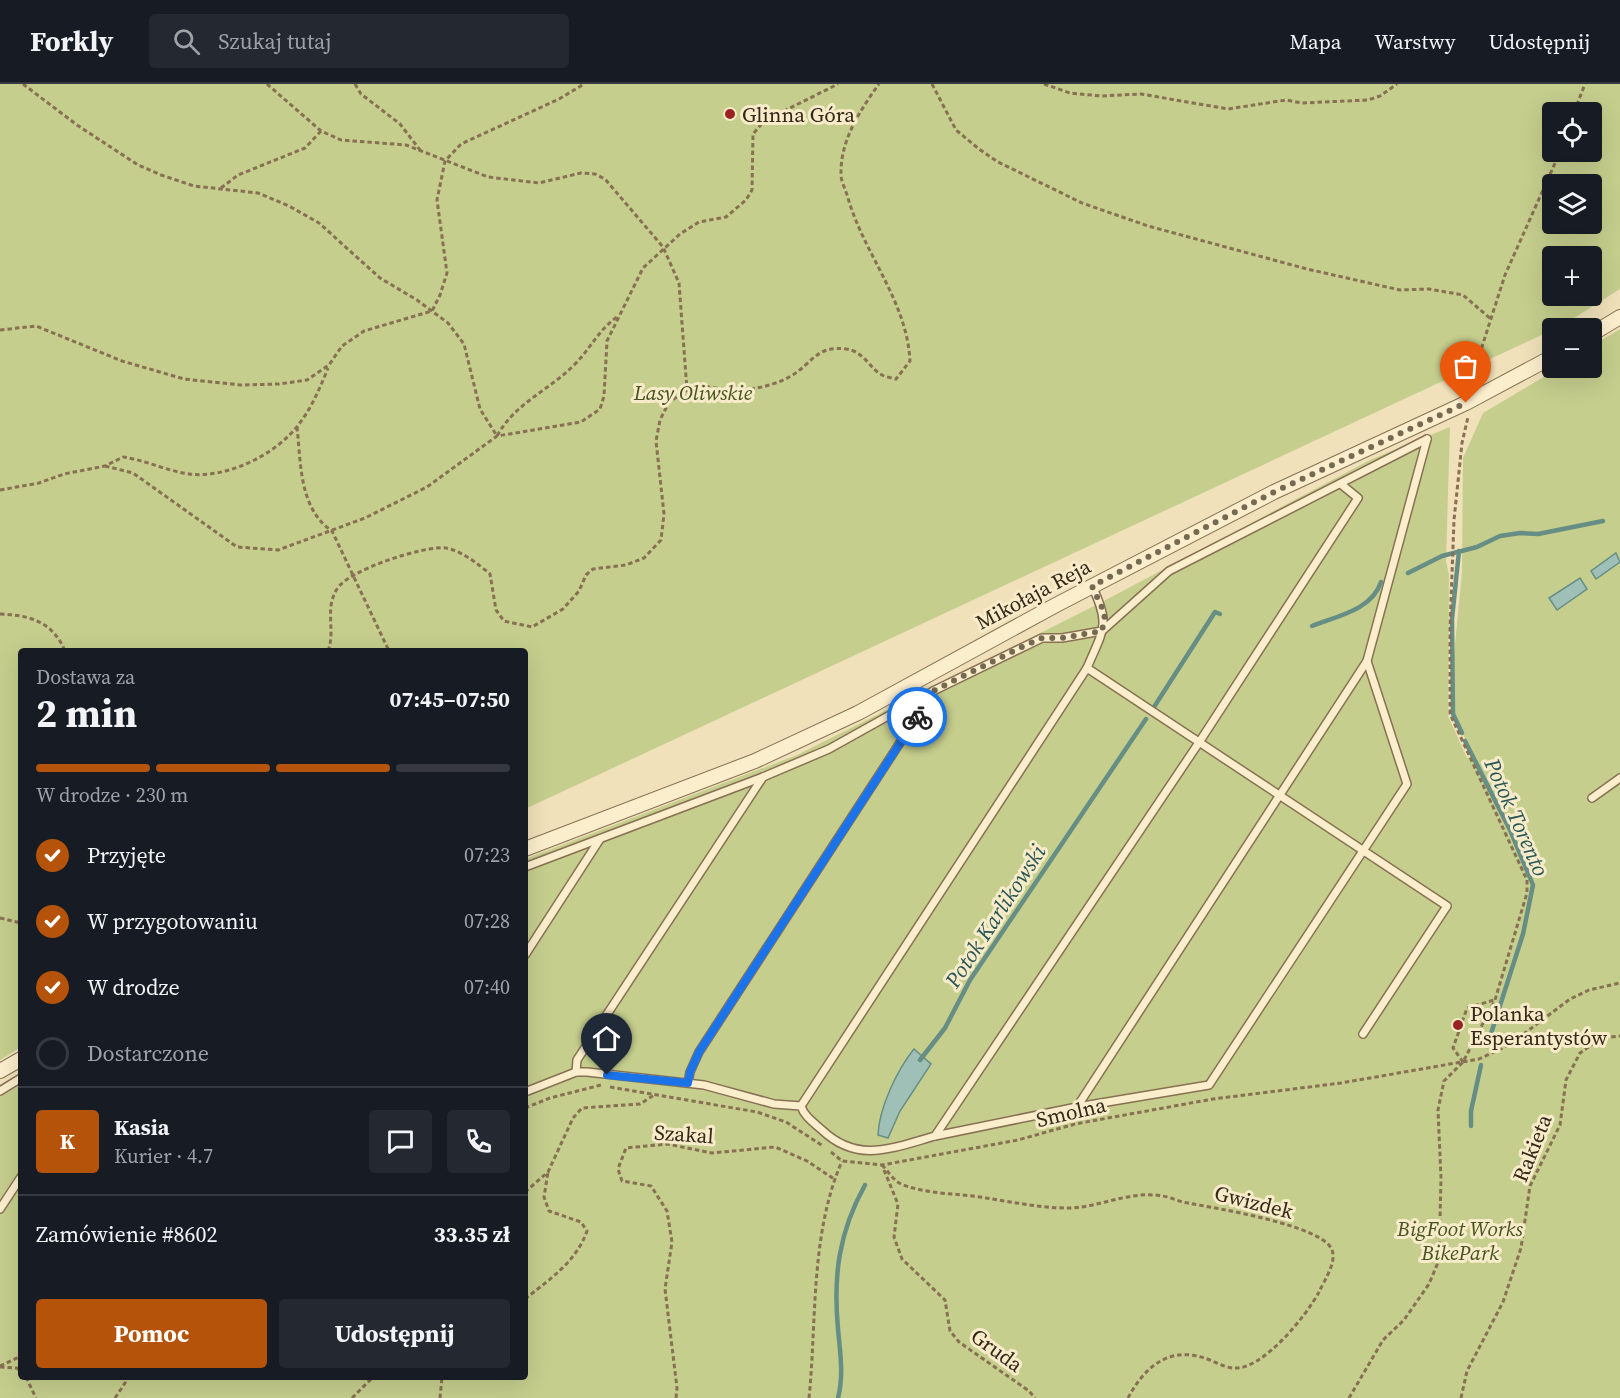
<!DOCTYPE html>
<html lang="pl">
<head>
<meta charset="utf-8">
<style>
	:root { --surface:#171b24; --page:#242831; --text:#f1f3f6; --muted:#9ea1a6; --line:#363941; --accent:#b45309 }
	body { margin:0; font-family:"Source Serif 4",serif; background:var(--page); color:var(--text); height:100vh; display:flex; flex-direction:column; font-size:22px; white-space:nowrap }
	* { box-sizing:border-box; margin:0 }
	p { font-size:20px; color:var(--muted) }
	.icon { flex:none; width:33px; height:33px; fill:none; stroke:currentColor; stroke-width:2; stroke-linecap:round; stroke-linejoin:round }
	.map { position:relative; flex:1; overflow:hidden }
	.sheet { position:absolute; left:18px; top:564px; width:510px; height:732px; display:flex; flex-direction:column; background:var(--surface); border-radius:6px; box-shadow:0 6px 24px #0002 }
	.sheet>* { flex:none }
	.tools { position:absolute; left:1542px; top:18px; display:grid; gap:12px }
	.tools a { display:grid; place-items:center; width:60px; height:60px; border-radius:6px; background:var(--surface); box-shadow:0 6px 24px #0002; font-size:30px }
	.pin { position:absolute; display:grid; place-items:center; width:51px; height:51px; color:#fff; margin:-62px -26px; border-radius:50% 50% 50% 0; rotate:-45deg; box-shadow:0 0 6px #0007 }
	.pin .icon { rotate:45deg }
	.courier { position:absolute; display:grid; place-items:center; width:60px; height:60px; margin:-30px; border:4px solid #1a73e8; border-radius:50%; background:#fff; color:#222; box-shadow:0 2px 8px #0007 }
	.headline em { font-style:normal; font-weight:700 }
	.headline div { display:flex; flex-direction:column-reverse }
	.headline { display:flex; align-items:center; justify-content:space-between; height:102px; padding:0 18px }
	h1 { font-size:39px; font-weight:700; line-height:45px }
	.bar { display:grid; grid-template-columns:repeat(4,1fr); gap:9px 6px; align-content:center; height:72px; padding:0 18px }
	.bar i { height:8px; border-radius:4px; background:var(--line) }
	.bar .on { background:var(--accent) }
	.bar p { grid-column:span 4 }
	.line { display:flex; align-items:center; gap:15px; padding:0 18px; border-top:2px solid var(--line) }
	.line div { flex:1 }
	.round { display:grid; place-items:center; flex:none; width:63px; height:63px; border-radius:6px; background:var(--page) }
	ol { padding:0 18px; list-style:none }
	li { display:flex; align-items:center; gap:18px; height:66px }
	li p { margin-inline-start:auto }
	li .icon { padding:6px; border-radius:50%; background:var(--accent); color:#fff; stroke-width:4 }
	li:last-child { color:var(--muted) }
	li i { width:33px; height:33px; border:3px solid var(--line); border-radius:50% }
	.cta { display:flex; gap:12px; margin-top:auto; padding:12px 18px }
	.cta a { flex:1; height:69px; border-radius:6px; background:var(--accent); color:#fff; font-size:24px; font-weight:700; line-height:69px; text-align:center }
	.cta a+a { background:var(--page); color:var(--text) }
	header { display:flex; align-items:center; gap:36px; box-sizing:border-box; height:84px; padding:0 30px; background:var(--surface); border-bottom:2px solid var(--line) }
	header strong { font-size:28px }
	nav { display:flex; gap:33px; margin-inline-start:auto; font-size:21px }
	.search { width:420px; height:54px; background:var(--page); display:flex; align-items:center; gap:15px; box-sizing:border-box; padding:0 21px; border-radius:6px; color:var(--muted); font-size:22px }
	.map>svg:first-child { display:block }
	.green { fill:#c5ce8d; fill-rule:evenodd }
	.water { fill:#9fc0b7; stroke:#668e85; stroke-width:1.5 }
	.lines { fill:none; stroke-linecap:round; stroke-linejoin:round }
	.stream { stroke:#668e85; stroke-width:4.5 }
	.lane-casing { stroke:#887053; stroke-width:10 }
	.street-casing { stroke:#887053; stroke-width:16 }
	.path { stroke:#887053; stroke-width:3; stroke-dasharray:4.5 3; stroke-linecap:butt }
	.lane { stroke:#fbeecd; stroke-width:7 }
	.street { stroke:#fbeecd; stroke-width:14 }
	.done { stroke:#766951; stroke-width:6; stroke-dasharray:0 10.8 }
	.route { stroke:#1a73e8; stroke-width:8 }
	.poi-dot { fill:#9a2220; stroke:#f7ebc9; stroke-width:2 }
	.labels { text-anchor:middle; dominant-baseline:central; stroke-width:6; stroke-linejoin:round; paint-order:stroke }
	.poi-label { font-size:21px; fill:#352819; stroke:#f7ebc9; text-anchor:start }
	.park-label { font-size:21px; font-style:italic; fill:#45531f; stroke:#f7ebc9 }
	.street-label { font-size:21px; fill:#352819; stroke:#f7ebc9 }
	.water-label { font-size:22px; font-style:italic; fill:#275655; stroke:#f7ebc9 }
</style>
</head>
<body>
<header>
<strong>Forkly</strong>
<div class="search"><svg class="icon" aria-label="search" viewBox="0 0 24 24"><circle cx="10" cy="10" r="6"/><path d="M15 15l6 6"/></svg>Szukaj tutaj</div>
<nav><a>Mapa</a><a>Warstwy</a><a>Udostępnij</a></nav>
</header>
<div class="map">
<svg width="1620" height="1314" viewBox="0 0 1620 1314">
	<rect width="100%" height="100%" fill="#f0e1ba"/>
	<g class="green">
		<path d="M0 0H1620V205L1563 241 525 725V567H21V963L0 976ZM1592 28V68H1552V28ZM1592 100V140H1552V100ZM1552 172H1592V212H1552Z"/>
		<polygon points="1620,245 1620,1314 0,1314 0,1002 21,989 21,1293 525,1293 525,775 797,671 1100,519 1370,376 1450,343 1446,477 1449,491 1448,632 1467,674 1473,672 1454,631 1454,571 1462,488 1463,374 1483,329 1559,284 1592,284 1592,262"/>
	</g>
	<g class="water">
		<polygon points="1616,469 1620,478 1596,495 1591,487"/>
		<polygon points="1580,494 1587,505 1557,526 1549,514"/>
		<path d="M914 965 931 980 900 1027 888 1054 878 1051C879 1024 897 986 914 965Z"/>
	</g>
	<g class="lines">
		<g class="stream">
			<polyline points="1459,467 1452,535 1453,630 1462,649"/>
			<polyline points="1408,489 1442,472 1477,463 1500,452 1520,449 1538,450 1603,437"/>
			<path d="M1312 542C1337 532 1372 526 1381 498"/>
			<polyline points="1154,623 1215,528 1220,530"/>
			<polyline points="1465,657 1510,746 1533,801 1523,850 1487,962"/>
			<polyline points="920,976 945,944 970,896 1146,635"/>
			<polyline points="1471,1042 1471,1027 1481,981"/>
			<path d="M838 1314C844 1291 840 1268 838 1245 833 1191 839 1148 865 1101"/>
		</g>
		<defs>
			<g id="lane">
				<polyline points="1087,584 1447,822 1363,950"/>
				<polyline points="1592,714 1620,694"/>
				<polyline points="525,783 763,693 829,665 933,607 1042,554 1062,554 1102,547 1169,487 1427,355"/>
				<polyline points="525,871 600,755"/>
				<polyline points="576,988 577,976 763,693"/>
				<polyline points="688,999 690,988 699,968 933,608"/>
				<polyline points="0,1007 21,994"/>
				<path d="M525 1008 576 988H587L704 1001 774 1020 801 1022C804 1032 813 1038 822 1046 858 1080 892 1064 935 1052L1200 657 1358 414 1342 401"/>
				<path d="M801 1022 1087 584C1103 546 1111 541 1092 502"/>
				<polyline points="1077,1023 1367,577 1427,355"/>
				<polyline points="935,1052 1077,1023 1209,1001 1407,700 1367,577"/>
				<polyline points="0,1125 21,1093"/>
			</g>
			<g id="street">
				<polyline points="1592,250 1620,233"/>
				<polyline points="525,765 755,677 858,629 1056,521 1274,408 1466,319 1552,273"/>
				<polyline points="0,987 21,975"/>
			</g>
		</defs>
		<use href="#lane" class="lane-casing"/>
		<use href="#street" class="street-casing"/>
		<g class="path">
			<path d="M23 0 77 41 138 81 161 91 194 102 258 109 289 122 319 139 380 194 417 216 448 239 464 260 480 325 497 352C515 319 548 307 573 282 590 266 598 246 617 233"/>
			<polyline points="267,0 321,47 341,56 406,61 488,93 539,99 581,89 595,90 605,95 663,163 679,199 687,306"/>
			<polyline points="355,0 361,10 400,40 420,66"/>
			<polyline points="932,0 956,46 979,65 998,78 1082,119 1148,142 1307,185 1400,206 1429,205 1463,211 1492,236"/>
			<polyline points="1044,0 1070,9 1101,12 1141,10 1228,25 1286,16 1302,19 1368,16 1380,12 1397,0"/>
			<polyline points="1574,28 1585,0"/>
			<polyline points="221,104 238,91 305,64 321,47"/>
			<polyline points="0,246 36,242 122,277 184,295 241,301 279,300 307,296 329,281 342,262 364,247 432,227 440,211 447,189 437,116 445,77 461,60 559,15 584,0"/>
			<polyline points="1470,300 1505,191 1560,68"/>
			<path d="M297 343C301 379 299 425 332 447L389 567"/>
			<polyline points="105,382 133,389 237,463 278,466 365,434 427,403 497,352 581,338 600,325 604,312 607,257 643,184 680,150 699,138 726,133 746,116 752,106 753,50 764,37 838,0"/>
			<path d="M0 406 39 399 64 390 105 382 123 373C145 376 167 387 189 390 227 395 277 370 299 340 312 323 320 304 328 284"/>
			<path d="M0 530C30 531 53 538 65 567"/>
			<path d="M328 567C336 546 324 525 337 505 348 486 425 461 446 464 462 467 478 480 490 490L496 526 504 537 532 543 563 525 579 507 586 491 593 485 626 481 644 474 661 456 664 430 656 357 660 336 669 318 697 300C727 309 763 308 791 292 812 280 816 261 846 265 864 267 871 286 882 291 886 293 892 294 896 295L910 277C907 217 864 170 848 114 846 106 840 96 841 88 841 55 861 25 879 0"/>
			<polyline points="0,834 21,839"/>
			<polyline points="1463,978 1453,964 1467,924 1494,916"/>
			<polyline points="610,1003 757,1028 786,1038 823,1062"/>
			<polyline points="525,1024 550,1014 601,1001"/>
			<polyline points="831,1068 842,1077 882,1081 1018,1056 1075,1040 1213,1015 1341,999 1479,975 1509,961 1570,915 1589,906 1620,899"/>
			<path d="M882 1081C888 1087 894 1097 901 1100 928 1111 959 1109 986 1114 1013 1118 1040 1124 1067 1124 1099 1124 1130 1106 1162 1112 1171 1113 1179 1118 1188 1119 1214 1124 1323 1141 1332 1166 1337 1178 1324 1197 1319 1208 1306 1232 1263 1286 1234 1284 1224 1284 1213 1276 1204 1274 1168 1262 1144 1284 1128 1314"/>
			<polyline points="884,1086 898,1120 894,1153 902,1175 945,1216 950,1247 959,1258 1029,1307 1035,1314"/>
			<polyline points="525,1108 548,1088 573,1034 582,1024 640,1020 654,1011"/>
			<path d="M525 1215C550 1195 576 1178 587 1147L581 1138 549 1127 544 1113 548 1088"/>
			<polyline points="0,1282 21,1272"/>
			<polyline points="0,1283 17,1284 21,1288"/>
			<polyline points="26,1293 36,1314"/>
			<polyline points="115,1314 129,1293"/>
			<polyline points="352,1314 373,1293"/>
			<polyline points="440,1314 442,1293"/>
			<polyline points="676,1314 677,1304 665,1205 672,1158 667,1127 651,1102 622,1097 618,1085 626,1064 667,1060 712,1069 775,1063 807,1077 834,1095"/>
			<path d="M809 1314C817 1235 810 1151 842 1077"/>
			<polyline points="1349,1314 1383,1256 1404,1236 1429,1200 1439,1176 1441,1094 1438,1026 1444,997 1463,978 1495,916 1527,809 1527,796 1450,630 1450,544 1454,436 1462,359 1468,333"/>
			<polyline points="1461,1314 1467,1287 1503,1218 1521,1164 1530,1102 1560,1041 1566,996 1580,969 1601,954 1620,952"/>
		</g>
		<use href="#lane" class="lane"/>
		<use href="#street" class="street"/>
	</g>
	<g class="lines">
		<polyline class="done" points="917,633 933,607 1024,562 1042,554 1062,554 1102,547 1105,530 1092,502 1274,408 1466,319"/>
		<polyline class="route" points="607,991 688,999 690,988 699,968 917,633"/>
	</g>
	<g class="poi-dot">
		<circle cx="730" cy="30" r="6"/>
		<circle cx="1458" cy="941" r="6"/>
	</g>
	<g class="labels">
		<g class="poi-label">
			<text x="742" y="30">Glinna Góra</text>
			<text x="1470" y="929">Polanka<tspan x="1470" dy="24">Esperantystów</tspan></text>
		</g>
		<g class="park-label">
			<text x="693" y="308">Lasy Oliwskie</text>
			<text x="1460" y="1144">BigFoot Works<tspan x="1460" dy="24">BikePark</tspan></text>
		</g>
		<g class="street-label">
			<text transform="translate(1033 510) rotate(-28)">Mikołaja Reja</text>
			<text transform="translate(1071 1028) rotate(-13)">Smolna</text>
			<text transform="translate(684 1050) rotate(4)">Szakal</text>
			<text transform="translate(1532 1064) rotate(-68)">Rakieta</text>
			<text transform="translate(1254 1118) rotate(14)">Gwizdek</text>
			<text transform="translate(997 1266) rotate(36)">Gruda</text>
		</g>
		<g class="water-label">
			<text transform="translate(1517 733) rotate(66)">Potok Torento</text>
			<text transform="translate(995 832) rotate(-57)">Potok Karlikowski</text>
		</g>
	</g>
</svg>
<div class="tools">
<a><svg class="icon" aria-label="locate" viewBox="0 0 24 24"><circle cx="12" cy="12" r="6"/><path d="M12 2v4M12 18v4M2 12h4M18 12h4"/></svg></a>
<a><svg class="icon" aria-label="layers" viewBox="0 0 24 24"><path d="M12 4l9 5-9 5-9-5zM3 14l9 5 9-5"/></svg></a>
<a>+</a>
<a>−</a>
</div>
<div class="pin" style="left:1466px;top:319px;background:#ea580c"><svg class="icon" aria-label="bag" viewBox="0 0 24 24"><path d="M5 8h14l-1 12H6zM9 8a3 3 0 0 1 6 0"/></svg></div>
<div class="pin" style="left:607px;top:991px;background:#1f2937"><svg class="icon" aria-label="home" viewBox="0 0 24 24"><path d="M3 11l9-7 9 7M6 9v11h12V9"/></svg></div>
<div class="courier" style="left:917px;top:633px"><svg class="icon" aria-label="bike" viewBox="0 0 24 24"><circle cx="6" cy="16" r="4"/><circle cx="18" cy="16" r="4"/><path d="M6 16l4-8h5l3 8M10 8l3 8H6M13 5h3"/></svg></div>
<section class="sheet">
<div class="headline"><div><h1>2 min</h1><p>Dostawa za</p></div><em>07:45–07:50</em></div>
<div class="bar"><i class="on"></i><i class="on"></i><i class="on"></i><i></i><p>W drodze · 230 m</p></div>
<ol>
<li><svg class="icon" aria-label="check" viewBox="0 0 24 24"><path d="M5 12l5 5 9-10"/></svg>Przyjęte<p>07:23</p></li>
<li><svg class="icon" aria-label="check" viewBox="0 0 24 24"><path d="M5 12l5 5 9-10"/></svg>W przygotowaniu<p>07:28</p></li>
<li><svg class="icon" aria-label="check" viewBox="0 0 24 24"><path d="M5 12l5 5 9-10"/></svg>W drodze<p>07:40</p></li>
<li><i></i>Dostarczone</li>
</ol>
<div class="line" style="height:108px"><b class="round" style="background:var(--accent);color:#fff">K</b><div><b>Kasia</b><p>Kurier · 4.7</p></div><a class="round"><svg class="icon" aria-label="chat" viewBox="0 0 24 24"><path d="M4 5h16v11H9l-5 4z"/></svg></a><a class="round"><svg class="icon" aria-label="phone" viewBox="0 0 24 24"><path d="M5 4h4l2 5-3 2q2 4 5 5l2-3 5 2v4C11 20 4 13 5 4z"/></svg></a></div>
<div class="line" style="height:78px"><div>Zamówienie #8602</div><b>33.35 zł</b></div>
<div class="cta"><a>Pomoc</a><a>Udostępnij</a></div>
</section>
</div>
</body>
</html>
